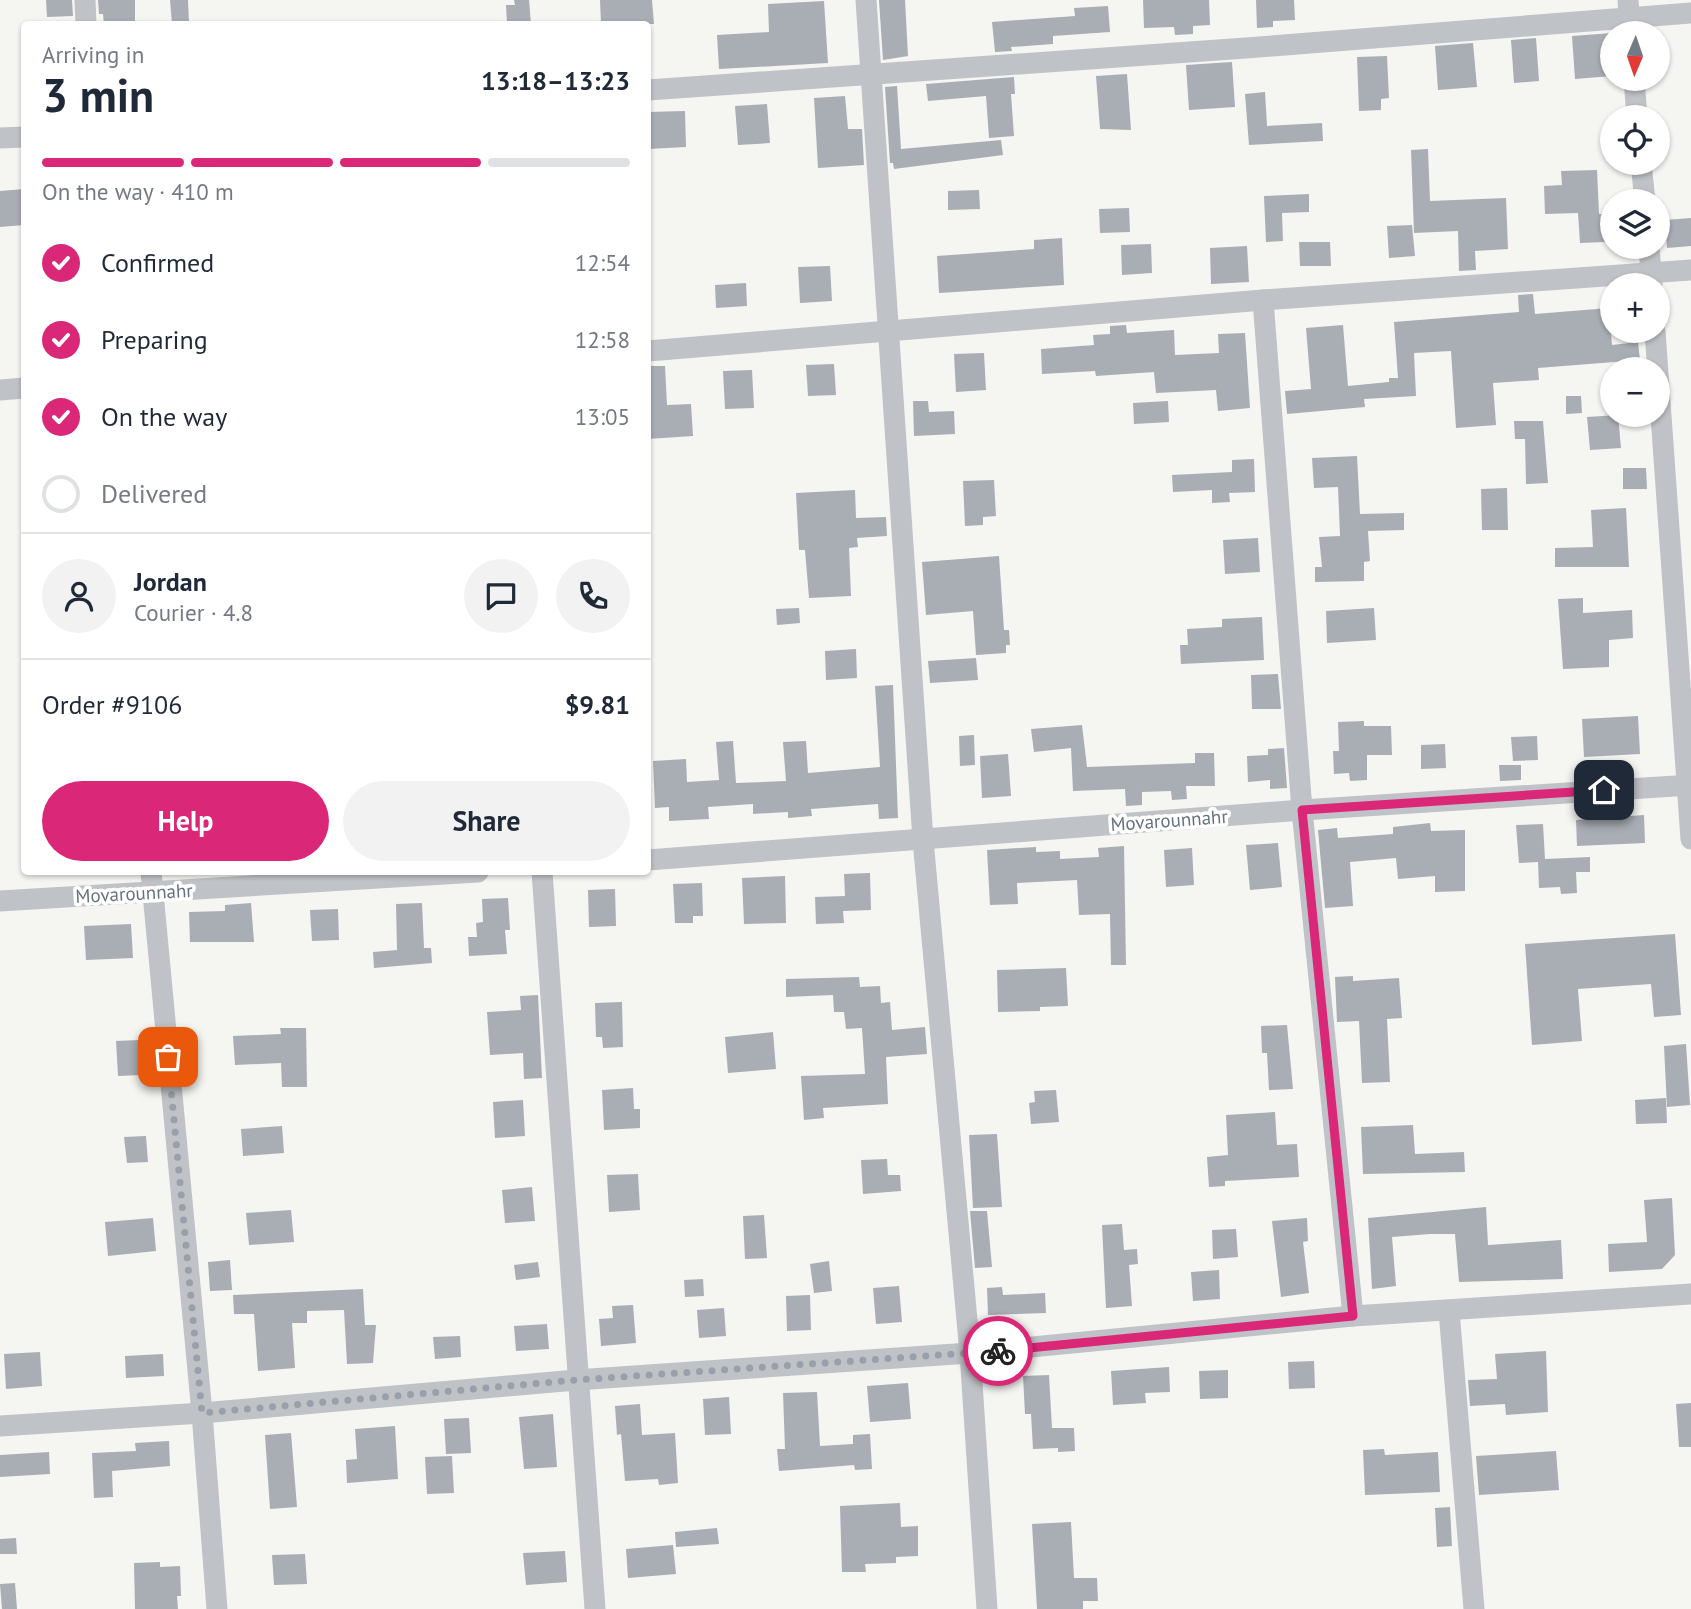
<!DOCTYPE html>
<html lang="en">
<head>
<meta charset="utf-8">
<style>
	:root { --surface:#fff; --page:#f2f2f3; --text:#1f2937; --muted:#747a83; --line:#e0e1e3; --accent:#db2777 }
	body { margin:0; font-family:"PT Sans",sans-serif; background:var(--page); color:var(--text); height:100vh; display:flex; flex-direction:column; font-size:26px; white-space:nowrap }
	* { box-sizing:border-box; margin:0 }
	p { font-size:23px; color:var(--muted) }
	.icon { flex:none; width:38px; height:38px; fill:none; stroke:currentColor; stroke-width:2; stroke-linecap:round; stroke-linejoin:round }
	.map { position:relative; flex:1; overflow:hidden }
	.drawer { position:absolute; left:21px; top:21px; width:630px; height:854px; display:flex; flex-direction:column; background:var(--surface); border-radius:7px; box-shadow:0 2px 5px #0004 }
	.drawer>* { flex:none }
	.needle { width:46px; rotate:182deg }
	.tools { position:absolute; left:1600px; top:21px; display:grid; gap:14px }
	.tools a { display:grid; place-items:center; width:70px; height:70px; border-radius:50%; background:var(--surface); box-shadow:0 2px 5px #0004; font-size:35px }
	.pin { position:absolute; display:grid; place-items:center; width:60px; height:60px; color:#fff; margin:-30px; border-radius:14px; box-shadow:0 4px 10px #0006 }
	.courier { position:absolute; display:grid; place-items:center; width:70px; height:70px; margin:-35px; border:5px solid #db2777; border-radius:50%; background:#fff; color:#222; box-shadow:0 2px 9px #0007 }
	.headline em { font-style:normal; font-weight:600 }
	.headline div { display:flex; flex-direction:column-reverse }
	.headline { display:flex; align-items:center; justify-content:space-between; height:119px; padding:0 21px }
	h1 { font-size:46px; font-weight:600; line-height:52px }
	.bar { display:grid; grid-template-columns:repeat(4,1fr); gap:10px 7px; align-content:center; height:84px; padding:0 21px }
	.bar i { height:9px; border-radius:5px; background:var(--line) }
	.bar .selected { background:var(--accent) }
	.bar p { grid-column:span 4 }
	.line { display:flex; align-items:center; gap:18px; padding:0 21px; border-top:2px solid var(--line) }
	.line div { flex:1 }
	.round { display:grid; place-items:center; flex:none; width:74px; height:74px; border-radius:37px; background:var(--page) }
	ol { padding:0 21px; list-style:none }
	li { display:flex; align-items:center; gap:21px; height:77px }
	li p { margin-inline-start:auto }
	li .icon { padding:7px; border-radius:50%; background:var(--accent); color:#fff; stroke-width:4 }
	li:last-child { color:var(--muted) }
	li i { width:38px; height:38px; border:4px solid var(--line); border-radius:50% }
	.cta { display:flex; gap:14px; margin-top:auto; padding:14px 21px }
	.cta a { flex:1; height:80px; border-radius:42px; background:var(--accent); color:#fff; font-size:28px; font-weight:600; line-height:80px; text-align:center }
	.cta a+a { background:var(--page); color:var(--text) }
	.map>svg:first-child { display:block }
	.building { fill:#a9aeb5 }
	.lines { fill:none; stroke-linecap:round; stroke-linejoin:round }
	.minor { stroke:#bfc2c6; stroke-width:21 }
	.done { stroke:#99a0a9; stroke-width:7; stroke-dasharray:0 12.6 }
	.route { stroke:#db2777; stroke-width:9 }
	.labels { text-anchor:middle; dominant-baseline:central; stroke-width:7; stroke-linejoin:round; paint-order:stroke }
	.street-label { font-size:19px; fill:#677281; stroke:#fff }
</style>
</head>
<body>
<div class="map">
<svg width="1691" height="1609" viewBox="0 0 1691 1609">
	<rect width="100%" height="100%" fill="#f5f5f2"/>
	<g class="building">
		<polygon points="46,0 72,0 73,16 47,17"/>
		<polygon points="98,0 135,0 135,24 104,24 103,14 99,14"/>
		<polygon points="170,0 188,0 189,24 172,24"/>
		<polygon points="514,0 529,0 531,24 507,24 506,5 515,5"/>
		<polygon points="600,0 652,0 654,24 601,24"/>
		<polygon points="879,0 905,0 908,56 883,60"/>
		<polygon points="1143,0 1209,0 1210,25 1193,26 1193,34 1175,35 1174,27 1144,28"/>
		<polygon points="1256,0 1294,0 1295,20 1273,21 1273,27 1257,28"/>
		<polygon points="824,1 828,63 719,69 717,35 769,32 768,4"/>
		<polygon points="1108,6 1110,32 1053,36 1053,44 1011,47 1012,51 995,52 992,22 1075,16 1074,8"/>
		<polygon points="1612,33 1612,76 1575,79 1572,36"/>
		<polygon points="1536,38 1539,81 1514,83 1511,40"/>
		<polygon points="1473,43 1477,87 1438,90 1435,46"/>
		<polygon points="1387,56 1389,98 1381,99 1381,110 1359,111 1357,57"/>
		<polygon points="1232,62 1235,107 1189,110 1186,65"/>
		<polygon points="1127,74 1131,130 1100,129 1096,76"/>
		<polygon points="1014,77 1015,94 1011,94 1014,136 989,138 986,96 928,101 926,84"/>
		<polygon points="897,86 901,149 1001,140 1003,155 894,169 893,163 890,163 885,87"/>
		<polygon points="1265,92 1267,126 1322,123 1323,141 1249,145 1245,94"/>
		<polygon points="845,96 848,129 862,129 864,165 818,168 814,98"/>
		<polygon points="767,104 770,143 738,145 735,106"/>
		<polygon points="685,111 686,147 648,149 648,112"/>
		<polygon points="1428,149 1430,201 1506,198 1508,249 1475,251 1476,270 1459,271 1458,231 1414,233 1411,150"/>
		<polygon points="1597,170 1599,214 1603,214 1605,242 1580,243 1578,213 1545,214 1544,186 1562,185 1561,171"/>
		<polygon points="24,189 24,225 0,227 0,191"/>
		<polygon points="979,190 980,209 948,210 948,191"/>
		<polygon points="1309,194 1309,212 1282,213 1283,241 1266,242 1264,196"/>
		<polygon points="1129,208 1130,232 1100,233 1099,209"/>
		<polygon points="1691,218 1691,246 1667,248 1665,220"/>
		<polygon points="1412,225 1415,256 1389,258 1387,226"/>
		<polygon points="1062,238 1064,285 939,293 937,256 1034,249 1034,240"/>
		<polygon points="1299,242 1330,242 1331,266 1300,266"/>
		<polygon points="1151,244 1152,273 1122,275 1121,245"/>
		<polygon points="1247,246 1249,282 1211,284 1210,248"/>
		<polygon points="830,266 832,301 800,303 798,267"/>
		<polygon points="746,283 747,306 716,308 715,285"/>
		<polygon points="1533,294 1535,314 1609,308 1612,345 1638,342 1640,360 1538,368 1539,380 1493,383 1496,425 1456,428 1451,351 1414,353 1416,396 1364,399 1365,407 1287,414 1285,391 1311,389 1306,328 1343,325 1348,386 1389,382 1389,378 1398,378 1394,322 1519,312 1518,295"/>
		<polygon points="1126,325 1127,333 1174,330 1175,355 1219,353 1218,334 1245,333 1250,408 1218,411 1216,390 1156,393 1154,372 1096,376 1095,371 1042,374 1041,349 1094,345 1093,335 1110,334 1110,326"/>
		<polygon points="984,353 986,390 956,392 954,354"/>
		<polygon points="834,364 836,395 808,396 806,365"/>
		<polygon points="648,366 665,366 667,405 691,404 693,436 648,439"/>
		<polygon points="752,370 754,408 725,409 723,371"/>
		<polygon points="1566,396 1581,396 1582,413 1566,414"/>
		<polygon points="913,401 928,401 929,412 954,411 955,434 914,436"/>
		<polygon points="1168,401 1169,422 1134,424 1133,403"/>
		<polygon points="1618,415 1621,448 1590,450 1587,417"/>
		<polygon points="1514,421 1543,421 1548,483 1526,484 1525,439 1515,439"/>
		<polygon points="1357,456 1360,514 1404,513 1404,530 1368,531 1370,561 1364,562 1364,581 1315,582 1315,567 1322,567 1319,537 1340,536 1338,487 1314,488 1312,458"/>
		<polygon points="1254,459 1255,492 1229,493 1230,502 1212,503 1212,490 1173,492 1172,475 1232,472 1232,460"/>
		<polygon points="1623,468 1646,468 1647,489 1623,489"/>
		<polygon points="994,480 996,516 983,517 983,525 965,526 963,481"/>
		<polygon points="1507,488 1508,530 1482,530 1481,489"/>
		<polygon points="855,490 856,518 886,517 887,536 857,538 858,547 849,548 851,596 809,598 805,550 799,550 796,493"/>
		<polygon points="1626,508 1629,567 1555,567 1555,548 1593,547 1591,510"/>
		<polygon points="1258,538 1260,572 1225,574 1223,540"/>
		<polygon points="999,556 1004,630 1009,630 1010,645 1006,645 1006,653 976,655 973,611 926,615 922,562"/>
		<polygon points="1583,598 1583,613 1632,610 1633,638 1609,640 1609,667 1563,669 1558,599"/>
		<polygon points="799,608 800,623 777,625 776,609"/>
		<polygon points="1374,608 1376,640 1327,643 1326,611"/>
		<polygon points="1262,617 1264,660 1181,664 1180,645 1188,645 1187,629 1222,627 1222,619"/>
		<polygon points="856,649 857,678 826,680 825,651"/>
		<polygon points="976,658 978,680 930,683 928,661"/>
		<polygon points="1278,674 1281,709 1252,709 1251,675"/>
		<polygon points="893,685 898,818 879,819 878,804 811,809 812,816 788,818 788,812 753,814 753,804 708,807 709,819 669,821 669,807 655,808 653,761 686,759 687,782 719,780 716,742 733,741 736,783 786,781 783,742 806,741 808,773 880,767 875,686"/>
		<polygon points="1638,716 1640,754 1584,757 1582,719"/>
		<polygon points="1364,721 1364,726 1391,726 1392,755 1367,755 1367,780 1350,781 1349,773 1334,774 1333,751 1339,751 1338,722"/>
		<polygon points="1082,725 1087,767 1195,763 1195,753 1214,753 1215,786 1186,786 1187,799 1172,800 1171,791 1142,792 1142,805 1126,806 1125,789 1073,791 1071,748 1034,752 1031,729"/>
		<polygon points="974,735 975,765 960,766 959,736"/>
		<polygon points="1537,736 1538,760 1513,761 1511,737"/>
		<polygon points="1445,744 1446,768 1421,769 1421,745"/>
		<polygon points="1284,748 1287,788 1270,789 1270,780 1248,782 1247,756 1268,755 1268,749"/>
		<polygon points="1008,754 1011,796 982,798 980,756"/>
		<polygon points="1499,765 1521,765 1521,780 1500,781"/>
		<polygon points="1644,815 1645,843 1577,846 1576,820"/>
		<polygon points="1430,823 1431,831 1465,830 1465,891 1435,892 1435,876 1398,879 1396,858 1350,862 1353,906 1325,908 1318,830 1337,828 1338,838 1393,834 1393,827"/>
		<polygon points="1543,824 1545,859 1590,857 1590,872 1576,872 1577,893 1561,894 1560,887 1539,888 1538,862 1519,863 1516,825"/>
		<polygon points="1278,843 1282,887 1250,890 1246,845"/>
		<polygon points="1124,846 1126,965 1111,965 1110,914 1079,915 1077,880 1017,883 1018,904 990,905 987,850 1036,847 1036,852 1060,851 1060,859 1099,857 1098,848"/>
		<polygon points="1192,848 1194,885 1166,887 1164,850"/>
		<polygon points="870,873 871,910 843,911 844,923 816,924 815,897 845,896 844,874"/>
		<polygon points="785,876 786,923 744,924 742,878"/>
		<polygon points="702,883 703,916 693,916 693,923 675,923 673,884"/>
		<polygon points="615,889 616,926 589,927 588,890"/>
		<polygon points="508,898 510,930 505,930 507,954 469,956 468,937 477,937 476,923 483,922 482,899"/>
		<polygon points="251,903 254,942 190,942 189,912 225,911 225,905"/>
		<polygon points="422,903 424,948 431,948 432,963 374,968 373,952 397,950 396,904"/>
		<polygon points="338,909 339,940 312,941 310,910"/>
		<polygon points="131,924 133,958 86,960 84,926"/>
		<polygon points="1675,934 1681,1015 1654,1017 1651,984 1578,989 1582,1041 1532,1045 1525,944"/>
		<polygon points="1066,968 1068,1006 1040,1007 1040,1011 998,1012 997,970"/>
		<polygon points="1353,976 1353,981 1399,978 1402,1018 1387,1019 1390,1082 1362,1083 1359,1021 1337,1022 1335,977"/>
		<polygon points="859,977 860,987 880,986 881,1003 890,1002 892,1030 925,1027 927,1054 886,1057 888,1104 823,1108 824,1118 804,1120 801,1076 865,1074 862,1028 846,1029 844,1012 834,1012 833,995 786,997 786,979"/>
		<polygon points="538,995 542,1078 524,1079 523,1053 490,1055 487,1012 521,1010 520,996"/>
		<polygon points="622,1002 623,1047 603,1048 602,1037 596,1037 595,1003"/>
		<polygon points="1287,1025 1293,1089 1269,1090 1267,1053 1262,1053 1261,1026"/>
		<polygon points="280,1028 306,1028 307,1087 282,1087 281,1063 235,1065 233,1036 281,1034"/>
		<polygon points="773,1032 776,1069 728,1073 725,1037"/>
		<polygon points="139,1040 141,1075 118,1076 116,1041"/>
		<polygon points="1686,1044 1690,1105 1667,1107 1664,1046"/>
		<polygon points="633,1088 634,1109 640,1109 640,1128 604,1130 602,1090"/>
		<polygon points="1056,1090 1059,1122 1031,1124 1029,1103 1035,1102 1034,1091"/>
		<polygon points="1666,1098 1667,1123 1636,1124 1635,1100"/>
		<polygon points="523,1100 525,1136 495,1138 493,1102"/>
		<polygon points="1275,1112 1277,1145 1297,1144 1299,1177 1225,1181 1225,1186 1209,1187 1207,1157 1228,1155 1226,1115"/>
		<polygon points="1413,1125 1415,1154 1464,1152 1465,1172 1363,1174 1361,1127"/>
		<polygon points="282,1126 284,1153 243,1156 241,1129"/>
		<polygon points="997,1134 1002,1207 973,1208 969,1135"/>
		<polygon points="146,1136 148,1162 127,1163 124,1137"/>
		<polygon points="887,1159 888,1175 900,1175 901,1191 863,1194 861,1160"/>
		<polygon points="638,1174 640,1210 609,1212 607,1175"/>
		<polygon points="532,1187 535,1221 505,1223 502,1190"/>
		<polygon points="1672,1198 1675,1255 1662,1269 1609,1272 1608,1244 1647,1242 1644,1200"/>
		<polygon points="1486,1207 1488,1245 1561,1240 1563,1279 1459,1282 1455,1234 1430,1234 1392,1237 1396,1286 1372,1289 1368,1218"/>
		<polygon points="291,1210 294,1242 249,1245 246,1213"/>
		<polygon points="970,1211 987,1211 992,1267 975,1268"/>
		<polygon points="764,1215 767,1258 745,1259 743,1216"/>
		<polygon points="153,1218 156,1251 108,1256 105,1222"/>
		<polygon points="1307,1218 1308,1241 1303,1242 1309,1293 1281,1297 1272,1221"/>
		<polygon points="1122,1224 1124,1250 1137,1249 1138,1264 1129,1265 1132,1306 1106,1308 1102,1225"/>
		<polygon points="1236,1229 1238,1257 1213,1259 1212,1230"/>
		<polygon points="230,1260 232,1290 210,1291 208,1262"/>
		<polygon points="829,1261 832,1291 814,1293 810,1264"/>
		<polygon points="538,1262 540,1277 516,1280 514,1265"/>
		<polygon points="1219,1270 1220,1299 1193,1301 1191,1272"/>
		<polygon points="703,1279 704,1296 685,1297 684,1280"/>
		<polygon points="899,1286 902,1322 876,1324 873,1288"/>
		<polygon points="1002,1287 1003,1295 1045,1293 1046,1313 988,1315 987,1288"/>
		<polygon points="363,1289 365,1325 376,1325 373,1363 347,1364 344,1310 307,1311 307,1323 292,1323 295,1368 258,1371 254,1314 234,1314 233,1295"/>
		<polygon points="810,1295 811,1330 787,1331 786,1296"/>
		<polygon points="633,1305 636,1343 601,1346 599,1319 613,1318 612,1306"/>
		<polygon points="724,1308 726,1336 699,1338 697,1310"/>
		<polygon points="547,1324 549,1349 516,1351 514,1326"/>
		<polygon points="460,1336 461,1357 435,1359 433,1337"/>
		<polygon points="1546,1351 1548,1412 1506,1415 1505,1404 1470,1406 1468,1380 1497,1379 1495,1354"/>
		<polygon points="40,1352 42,1386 6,1389 4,1354"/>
		<polygon points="163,1354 164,1376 126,1378 125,1356"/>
		<polygon points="1314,1361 1315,1388 1289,1389 1288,1362"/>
		<polygon points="1169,1367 1170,1392 1145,1393 1146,1403 1113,1405 1111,1371"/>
		<polygon points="1228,1370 1228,1398 1200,1399 1199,1371"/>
		<polygon points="1049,1375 1052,1428 1074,1428 1075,1451 1058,1452 1058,1448 1033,1449 1031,1414 1025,1414 1023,1376"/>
		<polygon points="908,1383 911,1419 870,1422 867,1386"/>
		<polygon points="817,1392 820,1446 853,1444 853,1435 870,1434 872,1469 855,1470 854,1465 779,1471 777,1449 785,1449 783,1393"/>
		<polygon points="729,1397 731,1434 705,1435 703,1399"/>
		<polygon points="1691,1403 1691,1447 1679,1447 1676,1404"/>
		<polygon points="640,1404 642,1435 675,1433 678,1483 659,1485 658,1479 625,1481 621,1434 617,1435 615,1406"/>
		<polygon points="553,1414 557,1467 524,1469 519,1417"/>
		<polygon points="469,1418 471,1453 446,1454 444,1419"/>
		<polygon points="395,1426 398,1479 347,1483 346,1460 357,1459 355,1429"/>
		<polygon points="291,1433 297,1507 270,1509 265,1435"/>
		<polygon points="169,1441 170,1466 112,1471 113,1497 94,1498 92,1453 136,1451 135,1443"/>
		<polygon points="1384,1449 1385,1455 1438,1452 1440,1492 1365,1495 1363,1450"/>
		<polygon points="1556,1451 1559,1490 1479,1495 1476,1456"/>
		<polygon points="49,1452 50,1474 0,1477 0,1455"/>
		<polygon points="452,1456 454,1493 427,1494 425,1457"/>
		<polygon points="900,1503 901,1527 918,1526 918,1556 896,1557 896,1563 865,1564 866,1572 842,1572 840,1506"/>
		<polygon points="1450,1507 1452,1546 1437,1547 1435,1508"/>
		<polygon points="1071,1522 1074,1578 1097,1578 1098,1601 1083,1601 1083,1609 1037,1609 1032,1524"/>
		<polygon points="717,1528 719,1544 676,1547 675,1532"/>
		<polygon points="16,1538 17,1554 0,1554 0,1539"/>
		<polygon points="673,1545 676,1574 628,1578 626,1549"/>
		<polygon points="565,1551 567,1582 526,1585 523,1553"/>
		<polygon points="305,1554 307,1584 274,1585 272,1555"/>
		<polygon points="160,1562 160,1567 180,1566 181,1596 177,1596 178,1609 135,1609 134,1563"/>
		<polygon points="15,1583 17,1609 2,1609 0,1584"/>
	</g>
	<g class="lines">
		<g class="minor">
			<polyline points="85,0 86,24"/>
			<polyline points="866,0 923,840 970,1353 987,1609"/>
			<polyline points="1628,0 1630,33"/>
			<polyline points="1634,79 1637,117"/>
			<polyline points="648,90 1246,48 1691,13"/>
			<polyline points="0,138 24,137"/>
			<polyline points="1641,163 1645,201"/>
			<polyline points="1649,247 1652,285"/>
			<polyline points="1263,300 1302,810 1353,1316"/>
			<polyline points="1655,331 1691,839"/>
			<polyline points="648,351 1263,300 1691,270"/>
			<polyline points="0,390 24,388"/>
			<polyline points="648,860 1302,810 1691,785"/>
			<polyline points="151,872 202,1413 217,1609"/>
			<polyline points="542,872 595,1609"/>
			<polyline points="0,901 478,872"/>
			<polyline points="1449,1311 1474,1609"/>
			<polyline points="0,1426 202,1413 576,1380 970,1353 1353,1316 1691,1294"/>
		</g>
	</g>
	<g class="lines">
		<polyline class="done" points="168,1057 202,1413 576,1380 998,1351"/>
		<polyline class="route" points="998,1351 1353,1316 1302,810 1604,790"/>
	</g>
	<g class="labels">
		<g class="street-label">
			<text transform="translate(1169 820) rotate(-4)">Movarounnahr</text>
			<text transform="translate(134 893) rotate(-3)">Movarounnahr</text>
		</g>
	</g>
</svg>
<div class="tools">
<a><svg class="needle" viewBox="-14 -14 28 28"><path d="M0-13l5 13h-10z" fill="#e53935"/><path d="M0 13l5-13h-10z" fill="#747a83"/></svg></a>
<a><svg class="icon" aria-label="locate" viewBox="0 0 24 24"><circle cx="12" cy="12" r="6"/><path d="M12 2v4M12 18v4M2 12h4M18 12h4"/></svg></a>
<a><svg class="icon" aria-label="layers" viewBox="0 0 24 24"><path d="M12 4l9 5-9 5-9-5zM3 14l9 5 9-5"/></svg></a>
<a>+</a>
<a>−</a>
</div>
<div class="pin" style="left:168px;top:1057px;background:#ea580c"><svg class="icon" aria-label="bag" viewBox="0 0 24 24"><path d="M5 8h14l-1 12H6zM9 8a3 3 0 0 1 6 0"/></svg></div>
<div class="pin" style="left:1604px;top:790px;background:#1f2937"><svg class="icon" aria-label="home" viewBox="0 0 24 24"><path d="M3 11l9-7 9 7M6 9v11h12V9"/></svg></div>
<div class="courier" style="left:998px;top:1351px"><svg class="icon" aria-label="bike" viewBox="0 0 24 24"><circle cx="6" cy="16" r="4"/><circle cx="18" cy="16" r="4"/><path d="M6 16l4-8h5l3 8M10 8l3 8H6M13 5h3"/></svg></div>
<section class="drawer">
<div class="headline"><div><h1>3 min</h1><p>Arriving in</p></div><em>13:18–13:23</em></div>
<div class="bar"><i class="selected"></i><i class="selected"></i><i class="selected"></i><i></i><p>On the way · 410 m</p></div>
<ol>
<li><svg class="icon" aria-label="check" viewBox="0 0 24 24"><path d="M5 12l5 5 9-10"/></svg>Confirmed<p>12:54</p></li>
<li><svg class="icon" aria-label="check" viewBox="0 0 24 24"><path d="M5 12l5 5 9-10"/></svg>Preparing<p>12:58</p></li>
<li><svg class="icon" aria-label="check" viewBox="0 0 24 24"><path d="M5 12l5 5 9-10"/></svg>On the way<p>13:05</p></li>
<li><i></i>Delivered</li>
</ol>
<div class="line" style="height:126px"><a class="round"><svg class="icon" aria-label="person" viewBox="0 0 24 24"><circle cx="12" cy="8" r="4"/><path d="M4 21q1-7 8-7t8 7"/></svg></a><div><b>Jordan</b><p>Courier · 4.8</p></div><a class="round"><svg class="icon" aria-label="chat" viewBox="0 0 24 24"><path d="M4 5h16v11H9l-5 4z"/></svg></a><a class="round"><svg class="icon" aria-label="phone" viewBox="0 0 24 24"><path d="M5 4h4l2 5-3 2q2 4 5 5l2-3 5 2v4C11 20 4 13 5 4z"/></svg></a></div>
<div class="line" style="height:91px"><div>Order #9106</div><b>$9.81</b></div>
<div class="cta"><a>Help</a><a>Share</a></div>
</section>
</div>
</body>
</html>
